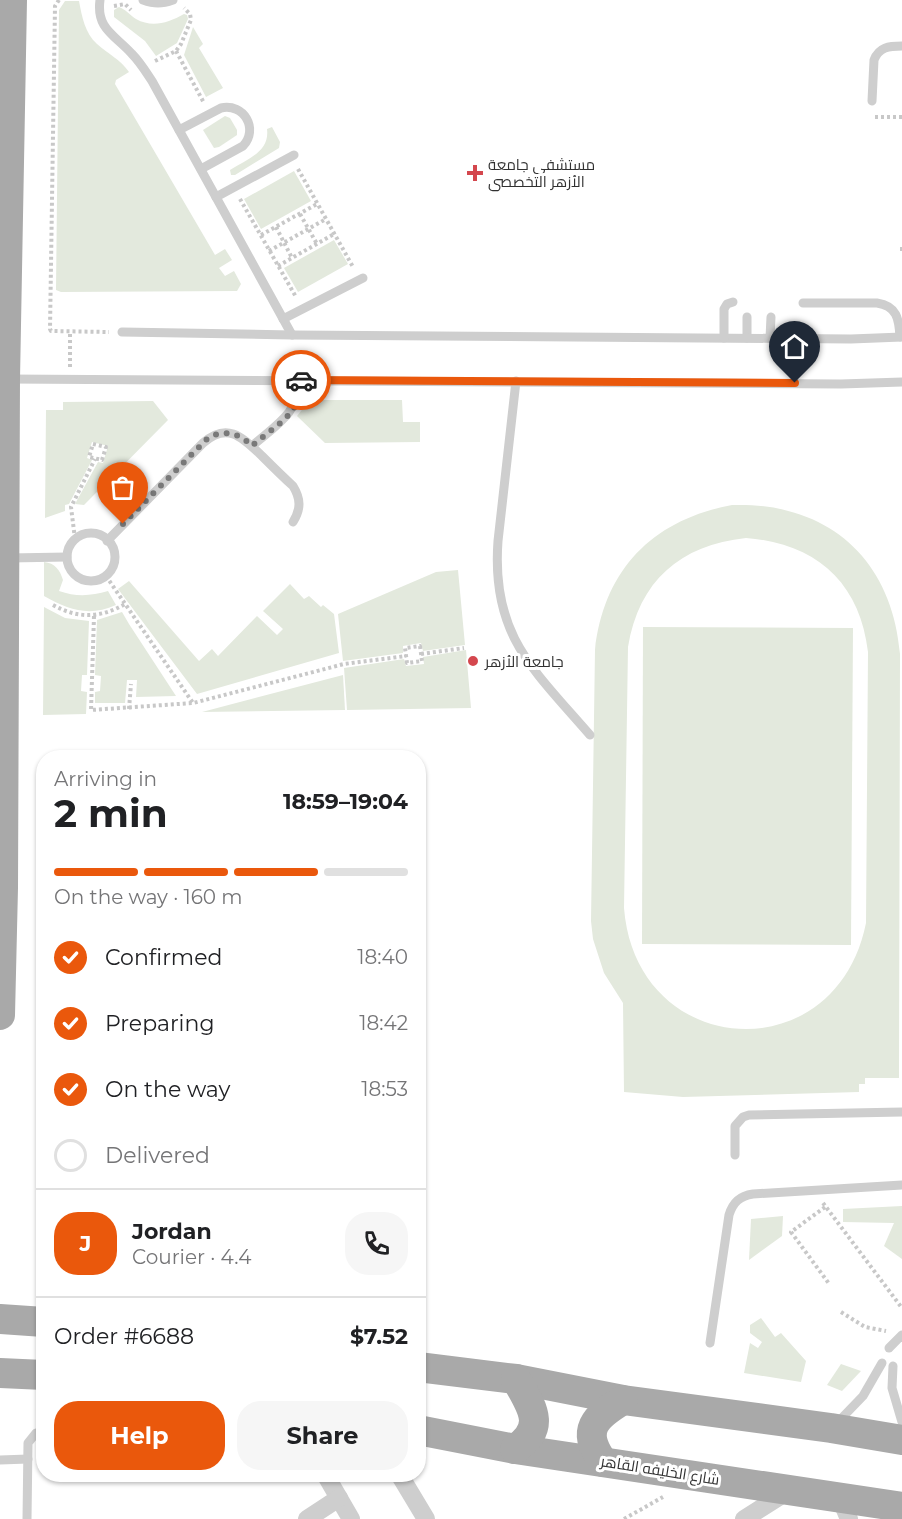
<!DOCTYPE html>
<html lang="en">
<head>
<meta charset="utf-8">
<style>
	:root { --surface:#fff; --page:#f6f6f6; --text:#202124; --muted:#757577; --line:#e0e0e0; --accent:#ea580c }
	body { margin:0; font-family:Montserrat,Cairo,sans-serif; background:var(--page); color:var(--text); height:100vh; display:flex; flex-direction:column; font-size:22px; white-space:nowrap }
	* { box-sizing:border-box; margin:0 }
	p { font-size:20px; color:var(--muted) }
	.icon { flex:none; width:33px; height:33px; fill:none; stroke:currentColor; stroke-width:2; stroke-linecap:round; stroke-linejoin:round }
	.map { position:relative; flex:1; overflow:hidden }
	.details { position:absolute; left:36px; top:750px; width:390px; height:732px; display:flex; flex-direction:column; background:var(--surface); border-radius:24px; box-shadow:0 2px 4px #0004 }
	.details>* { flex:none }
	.pin { position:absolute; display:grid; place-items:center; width:51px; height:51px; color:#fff; margin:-62px -26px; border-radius:50% 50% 50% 0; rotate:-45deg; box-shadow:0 0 6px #0007 }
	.pin .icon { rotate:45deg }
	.courier { position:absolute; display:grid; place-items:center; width:60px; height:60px; margin:-30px; border:4px solid #ea580c; border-radius:50%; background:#fff; color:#222; box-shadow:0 2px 8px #0007 }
	.head em { font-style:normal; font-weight:700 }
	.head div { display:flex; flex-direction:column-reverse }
	.head { display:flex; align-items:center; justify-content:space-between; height:102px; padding:0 18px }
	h1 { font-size:39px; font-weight:700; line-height:45px }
	.bar { display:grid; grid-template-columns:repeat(4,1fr); gap:9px 6px; align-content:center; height:72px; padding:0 18px }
	.bar i { height:8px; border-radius:4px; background:var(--line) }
	.bar .current { background:var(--accent) }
	.bar p { grid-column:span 4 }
	.line { display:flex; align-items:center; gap:15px; padding:0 18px; border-top:2px solid var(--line) }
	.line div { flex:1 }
	.round { display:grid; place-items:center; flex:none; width:63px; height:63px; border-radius:24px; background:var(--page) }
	ol { padding:0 18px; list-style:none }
	li { display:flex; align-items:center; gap:18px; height:66px }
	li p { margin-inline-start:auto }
	li .icon { padding:6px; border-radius:50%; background:var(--accent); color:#fff; stroke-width:4 }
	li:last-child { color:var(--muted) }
	li i { width:33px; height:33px; border:3px solid var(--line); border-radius:50% }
	.primary-button { display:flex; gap:12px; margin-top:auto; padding:12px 18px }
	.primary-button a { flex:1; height:69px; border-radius:24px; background:var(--accent); color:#fff; font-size:24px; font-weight:700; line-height:69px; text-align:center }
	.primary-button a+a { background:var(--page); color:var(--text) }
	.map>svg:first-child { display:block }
	.green { fill:#e3e9dd; fill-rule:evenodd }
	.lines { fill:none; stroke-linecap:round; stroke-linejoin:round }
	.path { stroke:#c8c8c8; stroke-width:4; stroke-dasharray:3 3; stroke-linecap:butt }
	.lane { stroke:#cecece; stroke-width:9 }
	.street { stroke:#cecece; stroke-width:18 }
	.primary { stroke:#a9a9a9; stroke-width:30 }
	.done { stroke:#797979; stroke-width:6; stroke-dasharray:0 10.8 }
	.route { stroke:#ea580c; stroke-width:8 }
	.poi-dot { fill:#d4474e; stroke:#fff; stroke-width:2 }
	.labels { text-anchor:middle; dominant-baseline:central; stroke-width:6; stroke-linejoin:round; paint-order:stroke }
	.poi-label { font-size:15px; fill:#313131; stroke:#fff; text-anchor:start }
	.street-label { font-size:15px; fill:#313131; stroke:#fff }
</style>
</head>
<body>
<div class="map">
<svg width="902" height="1519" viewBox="0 0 902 1519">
	<rect width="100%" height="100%" fill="#fff"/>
	<g class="green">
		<path d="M65 1H79C82 17 85 33 97 44 108 54 120 59 129 72L116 80 115 84 215 255 225 249 232 260 219 268 225 276 234 271 241 284 237 291 61 292 56 290 59 10Z"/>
		<path d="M119 7C125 9 130 15 136 19 152 28 168 23 184 14L187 15 188 19 177 43 156 56 145 41 114 17V10Z"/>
		<polygon points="193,27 203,44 199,48 223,88 206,97 184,55"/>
		<polygon points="225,116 230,118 237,130 237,135 219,147 214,148 203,130"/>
		<path d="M272 127 280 142 279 148 235 175H231L230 170C247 159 270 152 267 129Z"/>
		<polygon points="294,171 311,201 261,229 244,199"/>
		<polygon points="334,240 348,264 298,292 284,268"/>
		<polygon points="310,400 402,400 403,422 420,422 420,442 325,443 297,416"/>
		<polygon points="153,401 168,420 84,505 75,504 98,462 103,463 108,446 92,442 87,458 92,460 69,504 65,505 65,511 45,518 46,410 63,410 63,402"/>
		<path d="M732 505C827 502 892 558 900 654L899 1078H865V1084H859V1092L683 1097 624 1092 623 1003 604 973 593 939 591 921 595 650C604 570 652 520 732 505ZM746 538C815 543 860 582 868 652L866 923C836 1073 636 1060 624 908L628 647C639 581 680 545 746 538Z"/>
		<path d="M44 562C55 563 60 570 63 580L59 591C76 597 91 596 108 591L116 605C89 617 69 610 44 596Z"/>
		<polygon points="458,570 465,645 423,651 421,643 403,646 403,653 343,661 338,614 436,572"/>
		<polygon points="129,581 199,661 212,649 218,656 257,616 277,635 283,629 263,611 290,584 304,599 309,596 321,607 323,605 334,614 339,653 197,694 118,589"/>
		<polygon points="44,607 65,618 89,621 87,675 82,675 81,691 87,692 86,714 43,715"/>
		<polygon points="122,612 129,624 176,696 136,697 137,680 127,680 125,703 95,703 95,692 100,691 101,676 95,675 97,620"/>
		<polygon points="643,627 853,628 851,945 642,944"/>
		<polygon points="466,650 471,708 347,710 344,668 404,659 406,666 424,664 423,657"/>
		<polygon points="343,675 345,710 202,712"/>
		<polygon points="902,1206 902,1259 884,1246 894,1223 843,1222 843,1209"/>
		<polygon points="783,1216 782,1236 749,1260 751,1219"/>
		<polygon points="761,1318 775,1337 781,1333 806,1361 801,1382 744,1373 750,1343 758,1348 762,1342 750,1333 750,1325"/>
		<polygon points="841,1364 861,1371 842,1391 827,1385"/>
	</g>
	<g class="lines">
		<g class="path">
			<polyline points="59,0 55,6 50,329 51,331 109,332"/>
			<polyline points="114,6 125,4 131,10"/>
			<polyline points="176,51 204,103"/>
			<polyline points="155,61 176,51 181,44 191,20 190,14 184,8"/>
			<polyline points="875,117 902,117"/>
			<polyline points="298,169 353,267"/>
			<polyline points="240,199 296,297"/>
			<polyline points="300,214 317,244"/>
			<polyline points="276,227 292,258"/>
			<polyline points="261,235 317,204"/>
			<polyline points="900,249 902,249"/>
			<polyline points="269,251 326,219"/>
			<polyline points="278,266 334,234"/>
			<polyline points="70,367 70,332"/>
			<polygon points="93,444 106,447 102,460 89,457"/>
			<polyline points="75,539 71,507 95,459"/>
			<polyline points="106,576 193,703"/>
			<path d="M53 605C78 619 101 618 125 604"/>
			<polyline points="94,616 91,710 193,703 344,664 406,656"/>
			<polygon points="420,646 422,661 407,663 405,648"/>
			<polyline points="421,654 464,648"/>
			<polyline points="129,709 131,684"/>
			<polyline points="823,1203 902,1308"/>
			<polyline points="825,1207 791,1232 830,1285"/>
			<polyline points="841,1312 865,1327 886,1331"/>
			<polyline points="624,1519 663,1497"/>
		</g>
		<g class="lane">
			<path d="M100 0C96 29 115 35 132 54 140 62 146 72 152 81L292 335"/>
			<path d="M143 0C154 4 162 4 173 0"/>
			<path d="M872 101 874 60C879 47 889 46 902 46"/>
			<path d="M179 130 221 108C244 103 259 129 243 146L201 169"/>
			<polyline points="216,197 294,155"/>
			<path d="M803 303H877C897 306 899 319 900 337"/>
			<polyline points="747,317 747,338"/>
			<polyline points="283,319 363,278"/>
			<polyline points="122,332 292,335 851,339 902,337"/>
			<polyline points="724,338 724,309 727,304 733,302"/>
			<polyline points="770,338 771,317"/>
			<polyline points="7,379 841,384 902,382"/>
			<path d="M516 381 498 541C491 635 533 669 590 735"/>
			<path d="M252 446C276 425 298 414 301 379"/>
			<circle cx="91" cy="557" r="24"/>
			<path d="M107 541 203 443C228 421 243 438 262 456 272 466 282 476 293 486 301 499 301 509 293 522"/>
			<polyline points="9,558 67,557"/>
			<polyline points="735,1155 735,1126 743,1117 749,1115 902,1112"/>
			<path d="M710 1343 729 1215C733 1202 740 1196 753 1194L902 1185"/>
			<polyline points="889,1348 902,1335"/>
			<polyline points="893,1366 892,1388 902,1422"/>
			<polyline points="837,1423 863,1396 882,1363"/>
			<polyline points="0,1460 28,1459"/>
			<polyline points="27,1519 28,1443 36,1433 44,1431"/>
		</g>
		<g class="street">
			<polyline points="325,1474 351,1519"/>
			<polyline points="399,1474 426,1519"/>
			<polyline points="840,1498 849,1519"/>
			<polyline points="307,1519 339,1498"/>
			<polyline points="744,1519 790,1490"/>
		</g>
		<g class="primary">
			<polyline points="0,1015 3,888 5,379 12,0"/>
			<polyline points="0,1319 44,1322"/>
			<polyline points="418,1367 516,1379 623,1400 831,1428 902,1440"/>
			<polyline points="0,1373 44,1375"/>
			<polyline points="418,1430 515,1449 902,1507"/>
			<path d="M515 1449C548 1427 531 1406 516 1379"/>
			<path d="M603 1462C580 1430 595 1417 623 1400"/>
		</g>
	</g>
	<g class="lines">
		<path class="done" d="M123 524 208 438C224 429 239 433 252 446 266 433 291 419 298 400 300 394 300 387 301 380"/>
		<polyline class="route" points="301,380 795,383"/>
	</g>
	<g class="poi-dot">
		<path d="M472 164h6v6h6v6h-6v6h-6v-6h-6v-6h6z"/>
		<circle cx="473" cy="661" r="6"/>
	</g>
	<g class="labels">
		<g class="poi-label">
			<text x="488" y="164">مستشفى جامعة<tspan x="488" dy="17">الأزهر التخصصى</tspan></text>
			<text x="485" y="661">جامعة الأزهر</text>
		</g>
		<g class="street-label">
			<text transform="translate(660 1470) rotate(9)">شارع الخليفه القاهر</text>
		</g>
	</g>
</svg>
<div class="pin" style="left:123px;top:524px;background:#ea580c"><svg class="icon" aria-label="bag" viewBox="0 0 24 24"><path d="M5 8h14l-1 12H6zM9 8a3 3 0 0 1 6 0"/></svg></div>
<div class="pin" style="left:795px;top:383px;background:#1f2937"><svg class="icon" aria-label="home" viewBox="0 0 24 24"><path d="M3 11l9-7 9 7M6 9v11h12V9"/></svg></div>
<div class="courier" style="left:301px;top:380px"><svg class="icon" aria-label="car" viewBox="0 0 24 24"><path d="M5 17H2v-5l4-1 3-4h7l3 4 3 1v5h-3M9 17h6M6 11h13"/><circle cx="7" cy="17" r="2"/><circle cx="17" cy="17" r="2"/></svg></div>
<section class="details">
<div class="head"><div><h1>2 min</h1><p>Arriving in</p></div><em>18:59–19:04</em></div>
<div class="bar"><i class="current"></i><i class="current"></i><i class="current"></i><i></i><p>On the way · 160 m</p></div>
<ol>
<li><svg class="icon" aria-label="check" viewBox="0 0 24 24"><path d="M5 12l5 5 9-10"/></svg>Confirmed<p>18:40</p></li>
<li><svg class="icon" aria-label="check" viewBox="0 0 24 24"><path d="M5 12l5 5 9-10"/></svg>Preparing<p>18:42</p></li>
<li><svg class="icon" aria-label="check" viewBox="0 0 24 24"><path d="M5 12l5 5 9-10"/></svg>On the way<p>18:53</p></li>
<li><i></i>Delivered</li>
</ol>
<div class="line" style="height:108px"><b class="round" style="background:var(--accent);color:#fff">J</b><div><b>Jordan</b><p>Courier · 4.4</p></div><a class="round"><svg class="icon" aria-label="phone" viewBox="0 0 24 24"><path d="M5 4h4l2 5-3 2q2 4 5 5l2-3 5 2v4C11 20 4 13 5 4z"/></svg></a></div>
<div class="line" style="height:78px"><div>Order #6688</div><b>$7.52</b></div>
<div class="primary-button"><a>Help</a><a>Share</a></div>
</section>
</div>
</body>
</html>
